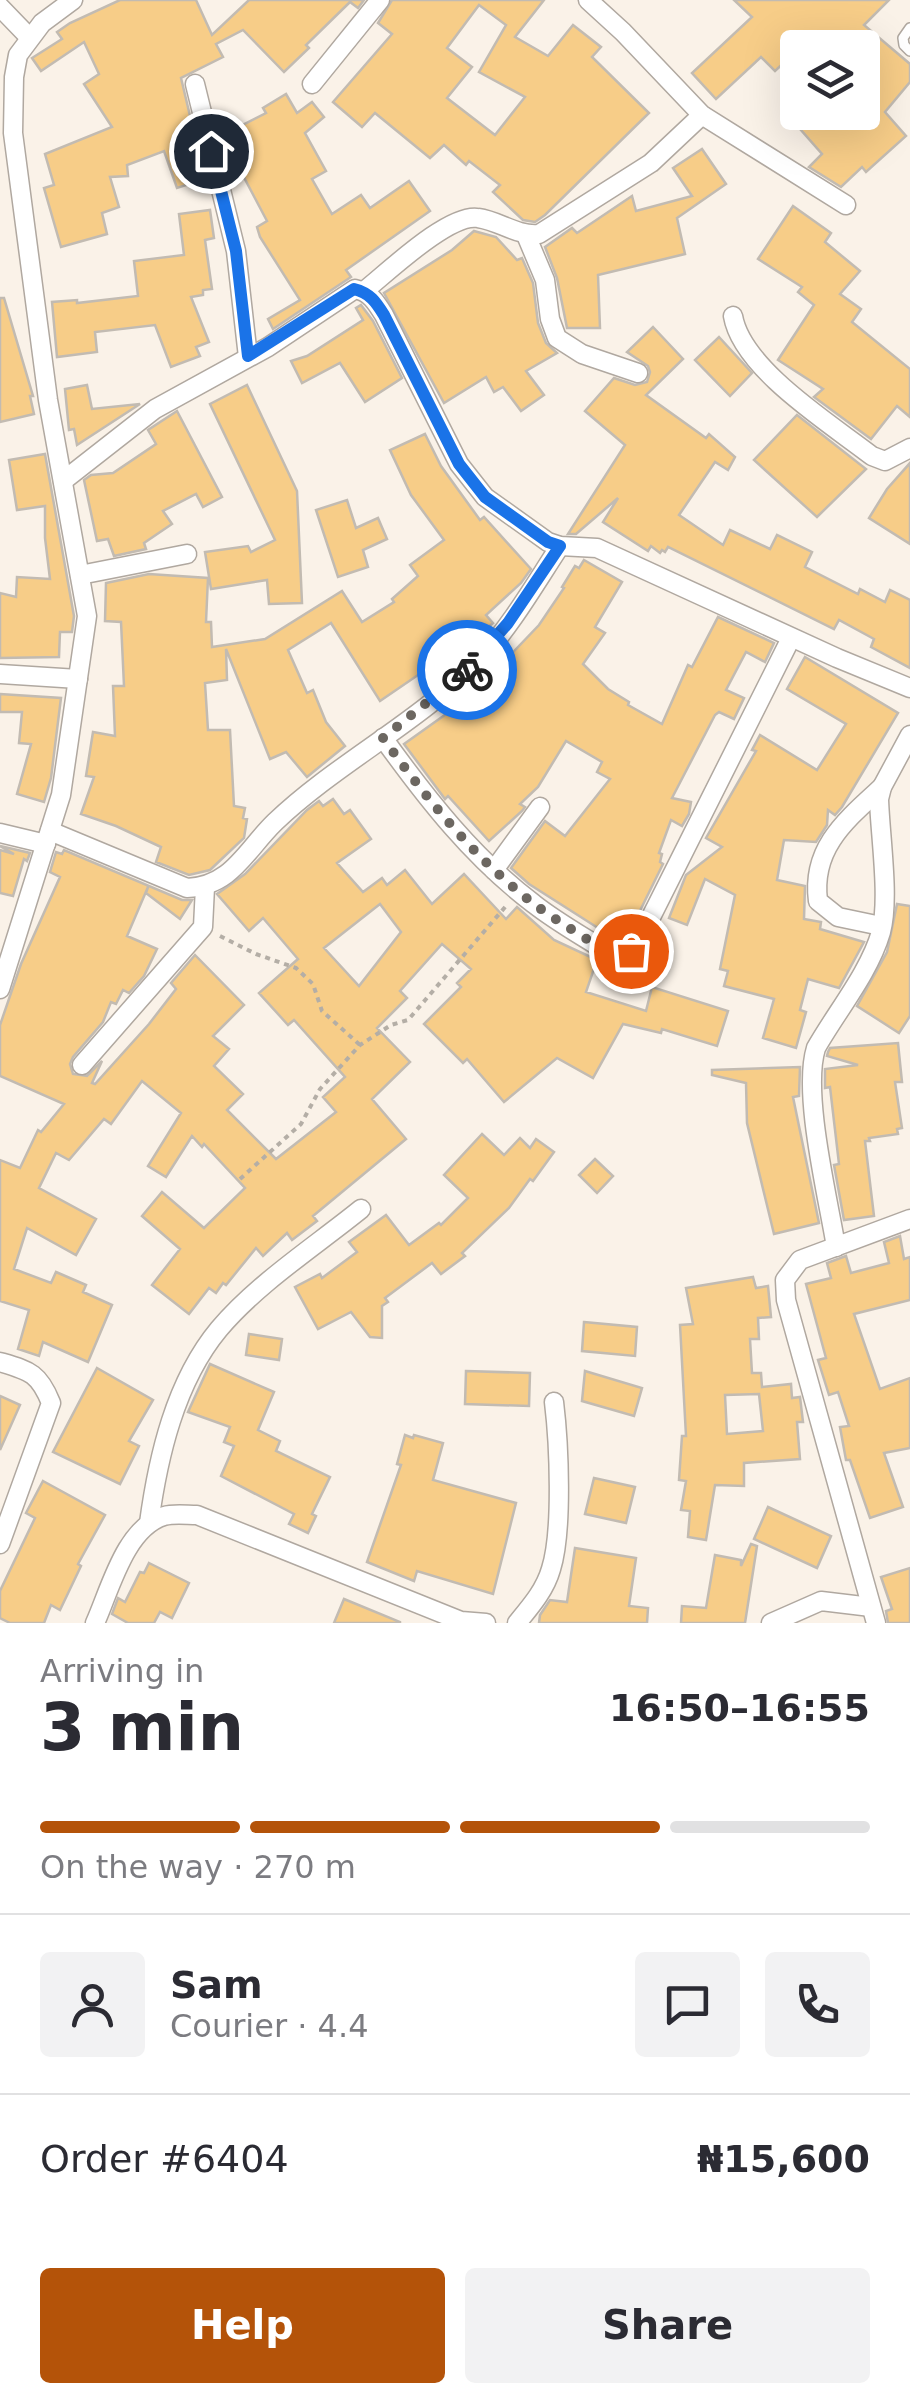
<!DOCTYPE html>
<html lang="en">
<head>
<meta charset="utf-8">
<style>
	:root { --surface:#fff; --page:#f2f2f3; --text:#2b2b33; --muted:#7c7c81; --line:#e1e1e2; --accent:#b45309 }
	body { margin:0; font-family:"DejaVu Sans",sans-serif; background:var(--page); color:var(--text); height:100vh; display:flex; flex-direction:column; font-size:38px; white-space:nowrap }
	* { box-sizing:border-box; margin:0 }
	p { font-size:32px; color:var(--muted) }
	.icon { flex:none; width:55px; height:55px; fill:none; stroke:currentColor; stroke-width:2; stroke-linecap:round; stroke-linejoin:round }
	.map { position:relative; height:1623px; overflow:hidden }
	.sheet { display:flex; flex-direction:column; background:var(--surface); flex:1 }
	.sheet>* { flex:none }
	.controls { position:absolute; left:780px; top:30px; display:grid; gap:20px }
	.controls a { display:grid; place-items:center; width:100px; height:100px; border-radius:10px; background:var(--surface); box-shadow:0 10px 40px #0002; font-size:50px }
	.pin { position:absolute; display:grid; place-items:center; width:85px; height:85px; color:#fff; margin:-42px; border:5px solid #fff; border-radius:50%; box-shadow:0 2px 10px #0007 }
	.courier { position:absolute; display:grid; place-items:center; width:100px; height:100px; margin:-50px; border:8px solid #1a73e8; border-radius:50%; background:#fff; color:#222; box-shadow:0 2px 12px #0007 }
	.headline em { font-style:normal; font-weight:700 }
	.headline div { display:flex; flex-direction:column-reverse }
	.headline { display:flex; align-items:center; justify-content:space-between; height:170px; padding:0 40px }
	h1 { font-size:65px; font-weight:700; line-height:75px }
	.bar { display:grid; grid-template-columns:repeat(4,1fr); gap:15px 10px; align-content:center; height:120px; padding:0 40px }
	.bar i { height:12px; border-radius:8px; background:var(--line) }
	.bar .on { background:var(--accent) }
	.bar p { grid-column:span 4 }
	.line { display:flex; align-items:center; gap:25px; padding:0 40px; border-top:2px solid var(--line) }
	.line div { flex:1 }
	.round { display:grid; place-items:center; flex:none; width:105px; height:105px; border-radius:10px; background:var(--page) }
	.primary-button { display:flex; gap:20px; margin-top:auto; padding:20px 40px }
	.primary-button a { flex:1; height:115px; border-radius:10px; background:var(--accent); color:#fff; font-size:40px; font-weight:700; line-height:115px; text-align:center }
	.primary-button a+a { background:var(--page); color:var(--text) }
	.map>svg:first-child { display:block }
	.building { fill:#f7cd88; stroke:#c2bbb2; stroke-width:2.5; fill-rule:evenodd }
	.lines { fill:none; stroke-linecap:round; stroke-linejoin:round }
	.service-casing { stroke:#b0a8a0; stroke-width:12 }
	.minor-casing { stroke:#b0a8a0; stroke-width:21 }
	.path { stroke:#b4aea6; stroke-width:4; stroke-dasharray:5 5; stroke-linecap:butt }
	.service { stroke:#fff; stroke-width:9 }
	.minor { stroke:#fff; stroke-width:18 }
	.done { stroke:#6c6761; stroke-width:10; stroke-dasharray:0 18 }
	.route { stroke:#1a73e8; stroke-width:12 }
</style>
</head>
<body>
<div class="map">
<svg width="910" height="1623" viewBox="0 0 910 1623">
	<rect width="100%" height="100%" fill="#faf2e8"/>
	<g class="building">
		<polygon points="120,0 196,0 212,35 249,0 364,0 358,8 350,2 306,45 309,48 284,72 243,30 216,44 223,57 181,78 205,179 177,188 164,151 127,165 128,176 110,177 119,207 102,213 107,234 61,247 44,188 54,185 45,154 112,127 84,84 99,74 84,42 41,71 32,58 62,39 57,32 70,23"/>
		<path d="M392 0H544L515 37 548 56 573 25 601 47 592 57 649 113 545 215 535 222 523 220 493 192 500 185 469 161 466 165 444 145 430 158 375 113 362 127 333 102 392 34 378 23ZM479 5 506 25 479 72 525 97 495 135 447 98 472 67 447 48Z"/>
		<polygon points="734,0 889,0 864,25 910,64 910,82 885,112 906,136 866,172 862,167 841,187 809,167 822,154 801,130 821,112 862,112 862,48 798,48 798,67 789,58 775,71 761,57 716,99 692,73 752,17"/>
		<polygon points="286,94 297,113 312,102 324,117 305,133 326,171 312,179 332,214 361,195 370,208 409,181 430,211 346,270 351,277 273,329 268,319 300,300 260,237 257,227 267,221 239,168 229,171 221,136 266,113 263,108"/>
		<polygon points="702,149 726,184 677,218 685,254 598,275 600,328 567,328 557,278 545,247 572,228 577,233 632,196 636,211 692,196 673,168"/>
		<polygon points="793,206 831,233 825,242 860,271 840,294 861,309 852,322 910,369 910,417 897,406 871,439 814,397 823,389 778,360 814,305 798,292 802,287 758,259"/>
		<polygon points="210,210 214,238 205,240 212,289 203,290 203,295 191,297 209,342 196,347 200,356 171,367 155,325 95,332 97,352 57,357 52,302 77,300 77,303 138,296 134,261 184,255 179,214"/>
		<polygon points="474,231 496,237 517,260 522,258 533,283 538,323 546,343 557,353 526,371 544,395 521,411 503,387 494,392 486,377 444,403 384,293 452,250"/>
		<polygon points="0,298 4,298 33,396 30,396 34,414 0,422"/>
		<polygon points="361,305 373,321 402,378 365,402 340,363 302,383 291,361 307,356 363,320 356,308"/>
		<polygon points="653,327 683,359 646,395 706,438 709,434 735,457 728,470 715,462 679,515 723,545 730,530 770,549 777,535 812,552 805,567 858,594 860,589 885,602 890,590 910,600 910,668 871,647 874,639 839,620 834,629 668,547 665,552 662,550 660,553 651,546 648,551 603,522 618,498 576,534 568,534 625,445 585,411 614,378 635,385 647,382 650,372 648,366 627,352"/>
		<polygon points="719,337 752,373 730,396 695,360"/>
		<polygon points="87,385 92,409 140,404 77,445 74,429 69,430 65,389"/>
		<polygon points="247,385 297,491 302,603 269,604 267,580 211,589 205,552 248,546 251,552 275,540 210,404"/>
		<polygon points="177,411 222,497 203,507 196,494 163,511 172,524 144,543 146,549 114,556 108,539 97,541 84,480 91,475 113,473 156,444 148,430"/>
		<polygon points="797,415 866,469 817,517 754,460"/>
		<polygon points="425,434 441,466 480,520 484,517 531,569 521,583 486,615 493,623 473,640 476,644 471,650 464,657 459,651 442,666 437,662 380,701 331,623 288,650 307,693 313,690 326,722 345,746 307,777 286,752 270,759 226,649 227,680 205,683 208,730 230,730 234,806 245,808 243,818 247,819 244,838 210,870 189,875 156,862 161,847 116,826 81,814 94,777 86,776 93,732 115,736 113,686 124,686 121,622 105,621 106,583 149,574 208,578 206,622 211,622 212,647 265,639 342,591 362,622 394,602 392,599 418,576 410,565 444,540 411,495 390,450"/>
		<polygon points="45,454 74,616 72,632 60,632 59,657 0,658 0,593 16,597 17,577 50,579 45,538 45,506 17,510 9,460"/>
		<polygon points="910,463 910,544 869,518 887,489"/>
		<polygon points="347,500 356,528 378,518 387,539 363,550 368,567 338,577 316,510"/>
		<polygon points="584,560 622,582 595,627 605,633 583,664 608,689 629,702 628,705 662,724 688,665 692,667 718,617 774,643 765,662 746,652 726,690 744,698 734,719 719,712 715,715 672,798 691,802 689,814 682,826 671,820 659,853 662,854 660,862 663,864 628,935 620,942 529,884 511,868 545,821 565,836 610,779 597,772 602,762 566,741 538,787 520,804 525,807 522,811 489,841 448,796 445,799 404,744 470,697 485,679 481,675 493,663 498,668 539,625 564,588 562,587 575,566 579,568"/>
		<polygon points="805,657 898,713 842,807 835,815 828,810 827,825 816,842 784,840 777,880 805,886 804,919 821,922 820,929 864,942 839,988 808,979 800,1010 806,1012 796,1048 763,1038 774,999 724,986 728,971 720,969 735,895 705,879 687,925 669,918 686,875 722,847 706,838 756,751 752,750 760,735 817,770 846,724 787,689"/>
		<polygon points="0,694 61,698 51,778 44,802 17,794 31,744 19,743 22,712 0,712"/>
		<path d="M333 799 344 814 350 810 371 839 337 863 363 892 382 878 387 885 405 870 432 904 464 874 506 919 517 907 554 940 597 960 586 992 646 1011 652 987 728 1011 717 1046 662 1029 661 1033 623 1024 593 1078 557 1058 504 1102 467 1059 463 1063 424 1024 461 987 457 983 471 969 442 944 400 991 407 998 377 1028 410 1062 372 1099 406 1139 313 1216 317 1221 292 1240 287 1233 263 1256 256 1248 226 1285 223 1283 216 1293 209 1288 189 1314 152 1285 180 1249 142 1216 162 1192 204 1228 245 1188 204 1144 202 1147 192 1136 166 1177 148 1166 181 1113 142 1081 111 1124 104 1119 69 1160 56 1153 39 1188 96 1219 76 1255 27 1228 14 1269 51 1283 56 1272 86 1285 83 1292 112 1305 88 1362 43 1342 39 1356 18 1349 29 1310 0 1301V1160L20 1168 38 1130 41 1132 64 1104 0 1076V1025L21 964 60 877 50 872 56 852 62 854 64 850 182 900H192L180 919 146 893 148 887 127 936 157 949 144 976 129 993 123 990 116 1004 111 1002 103 1022 73 1057 70 1064 73 1074 87 1076 102 1061 92 1083 95 1084 149 1024 176 989 171 983 195 955 244 1005 213 1036 229 1049 214 1066 243 1094 227 1110 276 1159 336 1112 323 1097 345 1077 294 1020 288 1025 259 993 298 959 263 918 249 931 217 894 245 874 307 810 319 801 323 806ZM380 904 401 932 359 986 324 948Z"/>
		<polygon points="0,846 30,853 27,861 24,859 13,896 0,893 0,850 14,854"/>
		<polygon points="897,904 910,906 910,1016 899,1033 857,1006 887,952"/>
		<polygon points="898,1043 902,1082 895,1082 902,1128 897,1129 898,1134 869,1138 870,1141 865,1141 874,1216 844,1220 834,1165 839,1164 830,1087 825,1088 825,1069 858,1065 827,1056 828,1052 830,1048"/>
		<polygon points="800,1067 799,1096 793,1097 819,1223 774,1234 747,1123 746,1083 712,1075 712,1070"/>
		<polygon points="482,1134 504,1155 520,1138 530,1148 536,1139 554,1152 533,1181 530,1179 509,1208 462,1253 465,1256 441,1274 432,1263 385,1298 388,1302 382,1306 382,1338 370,1337 351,1312 318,1329 295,1287 320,1274 322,1278 357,1252 349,1242 386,1215 409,1245 439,1223 441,1225 468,1198 444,1175"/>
		<polygon points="595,1159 613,1176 597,1193 579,1175"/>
		<polygon points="900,1236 904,1259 910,1257 910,1300 854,1314 880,1389 910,1378 910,1448 884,1453 903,1507 870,1518 850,1460 846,1460 840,1427 849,1426 838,1392 829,1395 818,1360 826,1358 806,1284 831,1278 827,1263 846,1256 851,1273 889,1263 884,1242"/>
		<path d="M753 1277 756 1288 768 1286 771 1317 758 1318 759 1339H750L752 1373H761L762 1387 791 1384 792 1398 800 1397 803 1422H797L800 1459 744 1463V1486L715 1485 706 1540 688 1537 690 1511 681 1510 686 1481 679 1480 682 1436H686L680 1325 693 1324 686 1288ZM759 1394 763 1431 727 1434 725 1395Z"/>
		<polygon points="584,1322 637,1327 635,1356 582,1351"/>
		<polygon points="249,1334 282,1339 279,1360 246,1355"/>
		<polygon points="210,1364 274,1392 258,1430 280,1441 276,1451 330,1477 312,1514 316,1516 308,1533 289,1524 294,1514 221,1476 234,1446 224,1442 230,1427 188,1412"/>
		<polygon points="97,1368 153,1400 129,1441 139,1446 120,1484 53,1452"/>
		<polygon points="466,1371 530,1373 529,1406 465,1404"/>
		<polygon points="585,1371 642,1388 634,1416 582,1401"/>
		<polygon points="0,1396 20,1405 0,1450"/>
		<polygon points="405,1435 413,1438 414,1435 443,1443 433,1480 516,1503 493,1594 417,1571 414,1581 367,1562 401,1465 397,1464"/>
		<polygon points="594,1478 635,1487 626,1523 585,1514"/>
		<polygon points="43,1481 105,1515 78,1564 81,1566 60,1610 51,1605 44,1623 10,1623 0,1618 0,1591 35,1518 26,1513"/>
		<polygon points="768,1507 831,1536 817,1568 754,1539"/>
		<polygon points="751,1544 757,1546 745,1623 681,1623 682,1606 706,1608 715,1555 741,1560 741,1566"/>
		<polygon points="575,1548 636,1558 629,1606 648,1608 647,1623 539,1623 540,1615 550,1600 567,1602"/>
		<polygon points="149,1563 189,1583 172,1618 160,1612 154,1623 128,1623 112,1614 118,1598 125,1602 140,1572 144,1573"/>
		<polygon points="910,1568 910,1623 888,1623 886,1611 892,1609 881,1577"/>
		<polygon points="344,1599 400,1622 400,1623 334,1623"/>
	</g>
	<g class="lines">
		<defs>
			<polyline id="service" points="910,28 903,38 904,45 910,51"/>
			<g id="minor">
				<polyline points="588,0 623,32 702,115 846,205"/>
				<polyline points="0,7 29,37"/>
				<polyline points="195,84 236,251 248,357"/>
				<polyline points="312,84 380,0"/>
				<polyline points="526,235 545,280 550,319 557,338 582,354 638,373"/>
				<path d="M364 291C387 273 449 213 478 218 500 221 516 236 539 234L651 163 702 115"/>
				<path d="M733 316C742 369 831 424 872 456L885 461 910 448"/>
				<path d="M63 481 155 409 268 347 355 289C370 292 376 302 384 315L459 464 485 497 548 542 560 546 597 548 837 658 910 688"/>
				<polyline points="80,575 187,554"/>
				<polyline points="0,674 78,679"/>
				<path d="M383 738C427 799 473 858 534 904 558 923 586 938 612 955L624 956 638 943 791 638"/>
				<path d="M50 831 187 888C232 886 246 850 275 822 338 762 420 722 480 659 511 626 535 584 560 546"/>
				<polyline points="0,833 46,844"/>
				<polyline points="494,870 540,807"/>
				<path d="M881 926 838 917 818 901C811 848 846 820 882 787"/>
				<polyline points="0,989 61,795 87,616 48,400 13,133 14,77 18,55 42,23 73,0"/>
				<polyline points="82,1065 203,927 205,887"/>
				<path d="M836 1247C828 1197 802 1093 816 1048 837 1011 869 973 881 932 890 899 880 835 879 799L882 787 910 735"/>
				<path d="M0 1362C30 1371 39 1373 51 1403L0 1544"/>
				<path d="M149 1523C158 1457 175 1382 219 1329 258 1283 314 1247 361 1209"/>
				<path d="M95 1623C110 1590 125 1528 164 1516 174 1513 187 1515 197 1515L461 1621 486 1623"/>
				<path d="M517 1623C531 1606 545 1590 551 1569 563 1531 559 1443 554 1402"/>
				<polyline points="771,1623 821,1601 871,1607"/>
				<polyline points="876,1623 786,1300 785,1280 800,1260 910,1219"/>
			</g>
		</defs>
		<use href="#service" class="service-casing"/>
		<use href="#minor" class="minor-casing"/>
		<g class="path">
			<polyline points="220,936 256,954 296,968 313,984 322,1011 360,1045"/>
			<polyline points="240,1179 301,1124 320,1089 360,1045 391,1025 408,1020 506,906"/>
		</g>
		<use href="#service" class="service"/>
		<use href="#minor" class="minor"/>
	</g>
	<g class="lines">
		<path class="done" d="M467 670 383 738C427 799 474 858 534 904 558 922 586 938 612 955L624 956 631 951"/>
		<path class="route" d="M211 151 236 251 248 356 354 289C370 293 376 302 384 315L459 464 485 497 548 542 560 546 508 623 467 670"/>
	</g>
</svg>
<div class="controls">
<a><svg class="icon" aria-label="layers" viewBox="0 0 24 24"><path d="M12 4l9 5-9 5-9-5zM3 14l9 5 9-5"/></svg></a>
</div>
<div class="pin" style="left:631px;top:951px;background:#ea580c"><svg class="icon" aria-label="bag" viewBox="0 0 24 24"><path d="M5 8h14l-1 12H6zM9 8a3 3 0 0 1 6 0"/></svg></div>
<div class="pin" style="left:211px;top:151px;background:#1f2937"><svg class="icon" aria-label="home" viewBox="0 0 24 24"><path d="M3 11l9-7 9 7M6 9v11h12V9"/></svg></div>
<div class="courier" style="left:467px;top:670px"><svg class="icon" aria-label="bike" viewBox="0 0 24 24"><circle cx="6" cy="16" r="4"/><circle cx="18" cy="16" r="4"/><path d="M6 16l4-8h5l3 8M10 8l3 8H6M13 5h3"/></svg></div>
</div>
<section class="sheet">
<div class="headline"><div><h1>3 min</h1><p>Arriving in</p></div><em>16:50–16:55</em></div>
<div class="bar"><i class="on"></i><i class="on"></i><i class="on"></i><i></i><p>On the way · 270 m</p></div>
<div class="line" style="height:180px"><a class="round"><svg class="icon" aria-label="person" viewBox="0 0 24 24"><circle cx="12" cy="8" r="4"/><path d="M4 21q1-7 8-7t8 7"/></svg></a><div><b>Sam</b><p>Courier · 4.4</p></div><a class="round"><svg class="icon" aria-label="chat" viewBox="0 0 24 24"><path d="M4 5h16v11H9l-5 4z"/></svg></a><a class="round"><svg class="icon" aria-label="phone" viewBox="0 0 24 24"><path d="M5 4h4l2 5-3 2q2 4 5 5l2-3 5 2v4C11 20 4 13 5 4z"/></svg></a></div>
<div class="line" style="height:130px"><div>Order #6404</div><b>₦15,600</b></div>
<div class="primary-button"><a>Help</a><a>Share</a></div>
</section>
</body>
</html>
